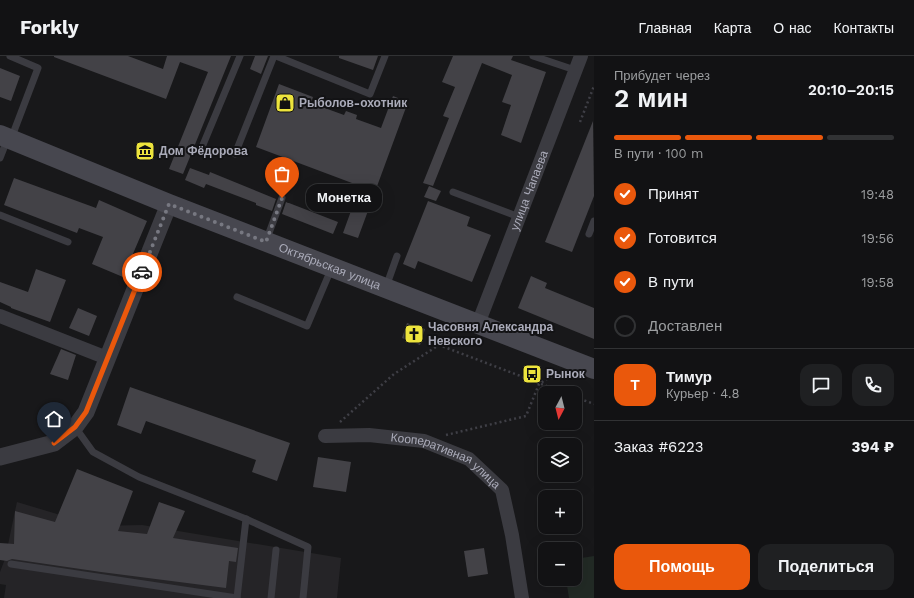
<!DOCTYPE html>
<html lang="ru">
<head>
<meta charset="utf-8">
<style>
	:root { --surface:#121214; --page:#1f2022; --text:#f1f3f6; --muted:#9c9ea0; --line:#313234; --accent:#ea580c }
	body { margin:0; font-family:"Work Sans",sans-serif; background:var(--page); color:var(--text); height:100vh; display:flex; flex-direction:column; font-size:15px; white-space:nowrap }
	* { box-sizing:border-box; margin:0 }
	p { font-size:13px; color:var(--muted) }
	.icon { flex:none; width:22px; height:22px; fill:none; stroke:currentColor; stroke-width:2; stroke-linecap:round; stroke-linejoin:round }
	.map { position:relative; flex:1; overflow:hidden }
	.side { display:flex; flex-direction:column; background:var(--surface); width:320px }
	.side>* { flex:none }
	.needle { width:26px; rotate:187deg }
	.fabs { position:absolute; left:538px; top:330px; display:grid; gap:8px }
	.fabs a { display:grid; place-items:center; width:44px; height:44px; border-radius:8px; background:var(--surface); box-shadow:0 4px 16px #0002,0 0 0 1px var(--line); font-size:20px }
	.pin { position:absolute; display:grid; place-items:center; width:34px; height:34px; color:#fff; margin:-41px -17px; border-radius:50% 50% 50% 0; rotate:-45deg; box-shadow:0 0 4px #0007 }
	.pin .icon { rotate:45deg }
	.courier { position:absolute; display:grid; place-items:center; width:40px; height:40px; margin:-20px; border:3px solid #ea580c; border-radius:50%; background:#fff; color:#222; box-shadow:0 1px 5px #0007 }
	.bubble { position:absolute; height:28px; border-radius:12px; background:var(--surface); box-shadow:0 4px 16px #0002,0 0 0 1px var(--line); font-size:13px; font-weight:600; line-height:28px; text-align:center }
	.head em { font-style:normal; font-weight:600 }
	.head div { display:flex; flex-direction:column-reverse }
	.head { display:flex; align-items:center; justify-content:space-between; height:68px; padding:0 20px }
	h1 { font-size:26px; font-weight:600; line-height:30px }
	.bar { display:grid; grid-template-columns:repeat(4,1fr); gap:6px 4px; align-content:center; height:48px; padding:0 20px }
	.bar i { height:5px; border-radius:3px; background:var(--line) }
	.bar .selected { background:var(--accent) }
	.bar p { grid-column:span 4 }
	.line { display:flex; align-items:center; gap:10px; padding:0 20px; border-top:1px solid var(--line) }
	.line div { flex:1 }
	.round { display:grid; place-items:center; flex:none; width:42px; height:42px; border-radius:12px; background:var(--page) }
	ol { padding:0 20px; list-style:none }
	li { display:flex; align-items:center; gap:12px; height:44px }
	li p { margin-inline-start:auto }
	li .icon { padding:4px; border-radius:50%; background:var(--accent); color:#fff; stroke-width:4 }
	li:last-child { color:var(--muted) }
	li i { width:22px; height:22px; border:2px solid var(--line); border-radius:50% }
	.action { display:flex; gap:8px; margin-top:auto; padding:8px 20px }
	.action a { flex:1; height:46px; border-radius:12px; background:var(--accent); color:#fff; font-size:16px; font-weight:600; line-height:46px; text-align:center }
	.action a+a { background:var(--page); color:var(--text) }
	header { display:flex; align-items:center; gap:24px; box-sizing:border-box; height:56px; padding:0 20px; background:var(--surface); border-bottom:1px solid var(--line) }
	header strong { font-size:19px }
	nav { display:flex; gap:22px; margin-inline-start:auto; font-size:14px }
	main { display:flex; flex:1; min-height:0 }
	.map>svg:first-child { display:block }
	.built { fill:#252427 }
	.green { fill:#222a25 }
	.building { fill:#434247 }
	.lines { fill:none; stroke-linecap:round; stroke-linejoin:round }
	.path { stroke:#3f3f46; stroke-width:2.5; stroke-dasharray:2 3; stroke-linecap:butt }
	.service { stroke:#3b3b41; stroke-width:7 }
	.minor { stroke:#3b3b41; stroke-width:14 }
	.tertiary { stroke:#3b3b41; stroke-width:17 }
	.secondary { stroke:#47474f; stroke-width:20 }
	.done { stroke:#777881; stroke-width:4; stroke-dasharray:0 7.2 }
	.route { stroke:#ea580c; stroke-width:5 }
	.labels { text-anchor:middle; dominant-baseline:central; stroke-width:4; stroke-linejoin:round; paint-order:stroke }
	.poi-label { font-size:12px; font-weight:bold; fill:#aaabb9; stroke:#131315; text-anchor:start }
	.street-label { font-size:12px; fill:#aaabb9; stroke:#131315 }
</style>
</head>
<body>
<header>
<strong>Forkly</strong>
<nav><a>Главная</a><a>Карта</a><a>О нас</a><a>Контакты</a></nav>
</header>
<main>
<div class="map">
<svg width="594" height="542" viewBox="0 0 594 542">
	<rect width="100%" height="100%" fill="#18181a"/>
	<polygon class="built" points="17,446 97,470 142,469 341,502 337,542 4,542 6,529 0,528 0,516 5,503 15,455"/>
	<polygon class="green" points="594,500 594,542 569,542 566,523 575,523 575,503"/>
	<g class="building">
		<polygon points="54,0 128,0 163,13 167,0 231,0 183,118 169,113 208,16 180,6 166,43 54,1"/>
		<polygon points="255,0 268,0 261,18 250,13"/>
		<polygon points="339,0 378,0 373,14 339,2"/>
		<polygon points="453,0 513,0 511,4 546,16 521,87 501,79 511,49 502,46 512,19 482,7 433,130 423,127 449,62 443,60 455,31 442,26"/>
		<polygon points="0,12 20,20 11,45 0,41"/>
		<polygon points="279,28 313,41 311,47 344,59 346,55 357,59 356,63 381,72 393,40 408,46 358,182 343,177 360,130 256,91"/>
		<polygon points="593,65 594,140 572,196 545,186"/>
		<polygon points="190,112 209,119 210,116 276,143 272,155 256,149 256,147 206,128 204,132 185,124"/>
		<polygon points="14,122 96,152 99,144 147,165 123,221 92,208 103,181 79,172 77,177 4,149"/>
		<polygon points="429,130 441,135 436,145 424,141"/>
		<polygon points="428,145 470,161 467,170 491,179 472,226 418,205 415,213 403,208"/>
		<polygon points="286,146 288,147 289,147 338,166 333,178 282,158"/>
		<polygon points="36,213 66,224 50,266 11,252 11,251 0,246 0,226 28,236"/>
		<polygon points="531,220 547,227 545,232 594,252 594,283 518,252"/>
		<polygon points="78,252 97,260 89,280 69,272"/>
		<polygon points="407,267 425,273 420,289 402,282"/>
		<polygon points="61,293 76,299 68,324 50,318"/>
		<polygon points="130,331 290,387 277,425 252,416 256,404 146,365 141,378 117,369"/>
		<polygon points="318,401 351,406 346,436 313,431"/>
		<polygon points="77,413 133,435 118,475 147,478 159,446 185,455 173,482 238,492 236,506 229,505 226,532 101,516 12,503 7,505 0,504 0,487 14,488 15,455 55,466"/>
		<polygon points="484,492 488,518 468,521 464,495"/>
	</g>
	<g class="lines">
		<g class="path">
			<polyline points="580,66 594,30"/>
			<polyline points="575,341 594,348"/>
			<polyline points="340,366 394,318 439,289 565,337"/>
			<polyline points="446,379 526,360 539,328 558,316"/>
		</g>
		<g class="service">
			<polyline points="10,0 38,12 11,83"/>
			<polyline points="276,0 370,38 385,0"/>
			<polyline points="533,0 575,14"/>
			<polyline points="200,96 240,0"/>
			<polyline points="235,98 274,0"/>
			<polyline points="0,102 7,84"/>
			<polyline points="453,136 519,161"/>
			<polyline points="0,159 68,186"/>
			<polyline points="589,178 594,165"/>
			<polyline points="266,185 282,142"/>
			<polyline points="386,231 397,200"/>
			<polyline points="237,241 307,270 332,211"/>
			<polyline points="75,371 93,396 139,421 246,463 308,491 303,542"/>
			<polyline points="11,508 237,542"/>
			<polyline points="237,542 246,463"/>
			<polyline points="271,542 276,494"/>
		</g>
		<g class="minor">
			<polyline points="0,260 107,302"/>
			<path id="s1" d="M478 268 581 0"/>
			<path id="s2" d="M325 380 369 379 424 385 469 403 502 434 512 479 522 542"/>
		</g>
		<polyline class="tertiary" points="0,401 54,387 75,371 86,356 169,148"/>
		<path class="secondary" id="s3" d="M0 79 169 148 594 313"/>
	</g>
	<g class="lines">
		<polyline class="done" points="142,216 169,148 266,186 282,142"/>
		<polyline class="route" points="54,387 75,371 86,356 142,216"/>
	</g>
	<defs>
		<symbol id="shop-square" viewBox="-11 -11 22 22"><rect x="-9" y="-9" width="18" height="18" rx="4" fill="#ede43d" stroke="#131315"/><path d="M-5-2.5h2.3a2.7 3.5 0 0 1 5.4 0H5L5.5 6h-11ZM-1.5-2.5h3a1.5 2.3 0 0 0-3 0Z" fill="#111"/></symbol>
		<symbol id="museum-square" viewBox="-11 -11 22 22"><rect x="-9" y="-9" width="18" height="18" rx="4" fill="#ede43d" stroke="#131315"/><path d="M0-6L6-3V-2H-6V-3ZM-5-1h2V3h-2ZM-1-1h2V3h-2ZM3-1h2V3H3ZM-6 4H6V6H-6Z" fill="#111"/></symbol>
		<symbol id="church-square" viewBox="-11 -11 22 22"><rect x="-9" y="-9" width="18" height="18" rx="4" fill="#ede43d" stroke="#131315"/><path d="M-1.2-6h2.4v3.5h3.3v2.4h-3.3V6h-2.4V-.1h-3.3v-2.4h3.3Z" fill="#111"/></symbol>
		<symbol id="bus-square" viewBox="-11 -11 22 22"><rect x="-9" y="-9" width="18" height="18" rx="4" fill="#ede43d" stroke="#131315"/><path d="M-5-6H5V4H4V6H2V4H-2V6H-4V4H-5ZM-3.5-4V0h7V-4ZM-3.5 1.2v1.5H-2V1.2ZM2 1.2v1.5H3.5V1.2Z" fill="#111"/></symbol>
	</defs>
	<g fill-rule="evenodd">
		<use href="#shop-square" x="274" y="36" width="22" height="22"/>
		<use href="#museum-square" x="134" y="84" width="22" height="22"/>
		<use href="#church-square" x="403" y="267" width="22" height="22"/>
		<use href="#bus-square" x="521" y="307" width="22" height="22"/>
	</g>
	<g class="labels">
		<g class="poi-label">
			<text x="299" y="47">Рыболов-охотник</text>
			<text x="159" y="95">Дом Фёдорова</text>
			<text x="428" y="271">Часовня Александра<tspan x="428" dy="14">Невского</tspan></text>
			<text x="546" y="318">Рынок</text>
		</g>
		<g class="street-label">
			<text stroke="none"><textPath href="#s1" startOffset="143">улица Чапаева</textPath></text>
			<text stroke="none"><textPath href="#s3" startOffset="355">Октябрьская улица</textPath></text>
			<text stroke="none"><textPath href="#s2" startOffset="127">Кооперативная улица</textPath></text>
		</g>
	</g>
</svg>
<div class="fabs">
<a><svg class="needle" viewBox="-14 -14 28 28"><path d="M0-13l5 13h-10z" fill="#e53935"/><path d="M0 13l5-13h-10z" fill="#9c9ea0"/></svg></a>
<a><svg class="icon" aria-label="layers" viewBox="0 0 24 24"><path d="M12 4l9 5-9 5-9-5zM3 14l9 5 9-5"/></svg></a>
<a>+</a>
<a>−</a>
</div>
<div class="pin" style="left:282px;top:142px;background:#ea580c"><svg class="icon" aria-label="bag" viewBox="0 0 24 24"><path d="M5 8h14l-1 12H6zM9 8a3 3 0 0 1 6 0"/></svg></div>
<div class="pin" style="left:54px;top:387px;background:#1f2937"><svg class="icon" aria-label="home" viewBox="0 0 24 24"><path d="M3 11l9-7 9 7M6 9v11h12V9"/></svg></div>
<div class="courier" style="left:142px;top:216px"><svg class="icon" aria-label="car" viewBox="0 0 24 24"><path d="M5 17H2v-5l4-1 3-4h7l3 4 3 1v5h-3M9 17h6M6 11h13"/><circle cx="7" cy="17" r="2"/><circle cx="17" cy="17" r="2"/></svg></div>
<div class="bubble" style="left:306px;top:128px;width:76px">Монетка</div>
</div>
<section class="side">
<div class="head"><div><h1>2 мин</h1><p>Прибудет через</p></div><em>20:10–20:15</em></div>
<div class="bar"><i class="selected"></i><i class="selected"></i><i class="selected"></i><i></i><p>В пути · 100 m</p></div>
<ol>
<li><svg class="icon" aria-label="check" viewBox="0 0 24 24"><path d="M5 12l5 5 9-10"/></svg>Принят<p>19:48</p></li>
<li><svg class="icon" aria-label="check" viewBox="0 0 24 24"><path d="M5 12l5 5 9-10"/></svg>Готовится<p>19:56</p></li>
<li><svg class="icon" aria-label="check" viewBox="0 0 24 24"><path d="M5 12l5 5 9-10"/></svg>В пути<p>19:58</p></li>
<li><i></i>Доставлен</li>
</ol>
<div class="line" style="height:72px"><b class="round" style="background:var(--accent);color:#fff">Т</b><div><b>Тимур</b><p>Курьер · 4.8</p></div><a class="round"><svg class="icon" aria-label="chat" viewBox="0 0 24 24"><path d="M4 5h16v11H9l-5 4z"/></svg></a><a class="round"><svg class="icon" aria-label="phone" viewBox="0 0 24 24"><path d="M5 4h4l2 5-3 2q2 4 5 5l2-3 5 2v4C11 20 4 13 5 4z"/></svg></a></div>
<div class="line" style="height:52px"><div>Заказ #6223</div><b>394 ₽</b></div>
<div class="action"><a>Помощь</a><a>Поделиться</a></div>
</section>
</main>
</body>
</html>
